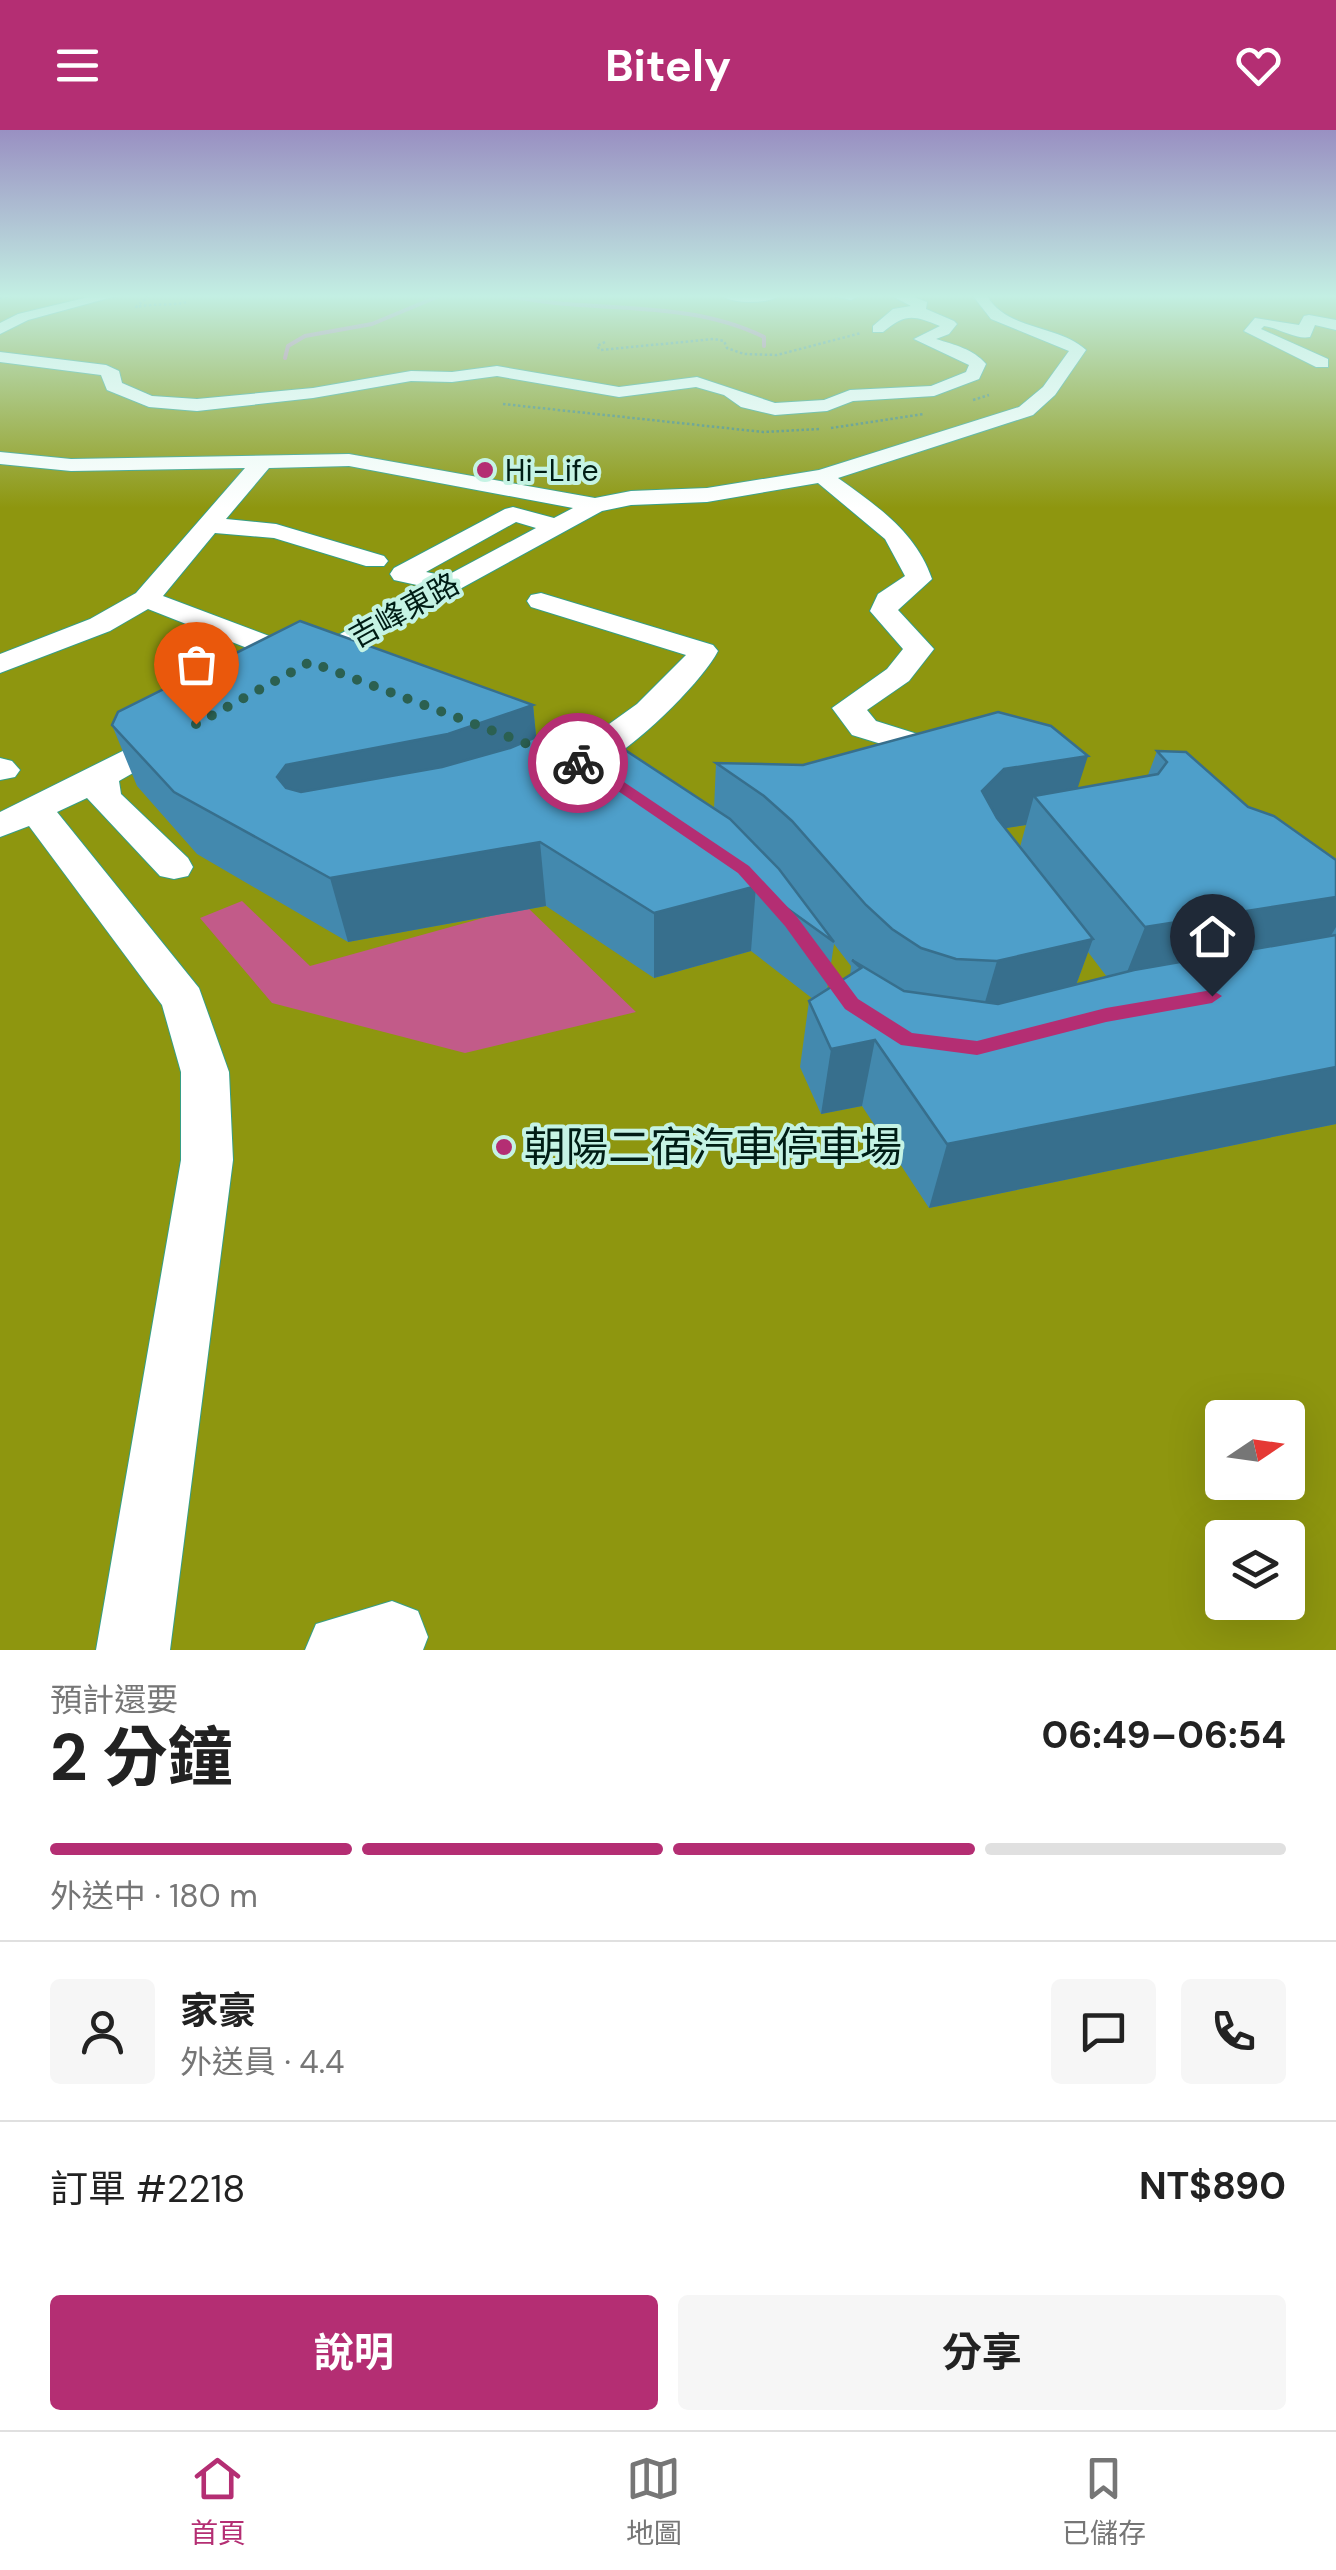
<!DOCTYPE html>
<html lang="zh-TW">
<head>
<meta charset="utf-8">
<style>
	:root { --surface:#fff; --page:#f6f6f6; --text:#222; --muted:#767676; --line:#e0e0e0; --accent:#b42e73 }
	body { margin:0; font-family:"DM Sans","Noto Sans TC",sans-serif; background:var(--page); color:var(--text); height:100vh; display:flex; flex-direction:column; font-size:38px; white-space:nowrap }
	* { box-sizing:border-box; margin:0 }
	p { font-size:32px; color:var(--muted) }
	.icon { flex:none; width:55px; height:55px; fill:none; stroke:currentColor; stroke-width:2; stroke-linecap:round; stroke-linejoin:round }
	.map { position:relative; height:1520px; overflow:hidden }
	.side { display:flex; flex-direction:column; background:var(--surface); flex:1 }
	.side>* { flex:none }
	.needle { width:65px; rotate:77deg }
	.buttons { position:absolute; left:1205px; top:1270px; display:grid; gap:20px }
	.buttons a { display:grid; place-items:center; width:100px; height:100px; border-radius:10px; background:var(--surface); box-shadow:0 10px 40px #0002; font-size:50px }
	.pin { position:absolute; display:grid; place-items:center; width:85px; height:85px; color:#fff; margin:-102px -42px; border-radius:50% 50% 50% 0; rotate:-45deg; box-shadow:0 0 10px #0007 }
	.pin .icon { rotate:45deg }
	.courier { position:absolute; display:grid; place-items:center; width:100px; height:100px; margin:-50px; border:8px solid #b42e73; border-radius:50%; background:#fff; color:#222; box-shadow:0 2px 12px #0007 }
	.overview em { font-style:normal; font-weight:700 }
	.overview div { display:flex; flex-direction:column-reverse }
	.overview { display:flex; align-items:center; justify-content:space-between; height:170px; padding:0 50px }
	h1 { font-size:65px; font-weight:700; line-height:75px }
	.bar { display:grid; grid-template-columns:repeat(4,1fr); gap:15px 10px; align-content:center; height:120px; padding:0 50px }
	.bar i { height:12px; border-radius:8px; background:var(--line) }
	.bar .on { background:var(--accent) }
	.bar p { grid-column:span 4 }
	.line { display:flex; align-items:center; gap:25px; padding:0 50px; border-top:2px solid var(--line) }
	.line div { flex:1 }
	.round { display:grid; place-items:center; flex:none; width:105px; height:105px; border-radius:10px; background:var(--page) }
	.cta { display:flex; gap:20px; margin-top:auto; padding:20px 50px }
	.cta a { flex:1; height:115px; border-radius:10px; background:var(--accent); color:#fff; font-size:40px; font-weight:700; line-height:115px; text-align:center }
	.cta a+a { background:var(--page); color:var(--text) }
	header { display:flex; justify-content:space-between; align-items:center; height:130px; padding:0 50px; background:var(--accent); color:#fff; font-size:45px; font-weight:700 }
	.tabs { display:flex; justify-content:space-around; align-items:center; height:140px; border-top:2px solid var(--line); background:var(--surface); font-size:28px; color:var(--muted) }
	.tabs a { display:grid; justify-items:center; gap:5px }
	.tabs .on { color:var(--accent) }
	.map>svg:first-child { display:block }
	.forest { fill:#8e960f; fill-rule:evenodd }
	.water { fill:#c25b89 }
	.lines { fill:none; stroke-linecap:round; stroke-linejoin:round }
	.stream { stroke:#c25b89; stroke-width:4 }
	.minor-casing { stroke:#379e85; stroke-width:2 }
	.path { stroke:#3a7967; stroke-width:2.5; stroke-dasharray:2.5 2.5; stroke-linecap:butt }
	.minor { fill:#fff; fill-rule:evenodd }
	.wall { fill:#4389ae; fill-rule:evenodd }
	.shaded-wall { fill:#376f8d }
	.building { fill:#4e9fca; stroke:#376f8d; stroke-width:2.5 }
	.route { fill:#b42e73 }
	.done { stroke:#2b6051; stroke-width:10; stroke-dasharray:0 18 }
	.poi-dot { fill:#b42e73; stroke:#c5f3e4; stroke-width:4 }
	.labels { text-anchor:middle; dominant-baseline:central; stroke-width:8; stroke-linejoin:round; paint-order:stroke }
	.far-poi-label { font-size:30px; fill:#001d15; stroke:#c5f3e4; text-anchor:start }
	.far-street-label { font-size:30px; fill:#001d15; stroke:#c5f3e4 }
	.near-poi-label { font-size:42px; fill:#001d15; stroke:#c5f3e4; text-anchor:start }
</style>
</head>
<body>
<header><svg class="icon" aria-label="menu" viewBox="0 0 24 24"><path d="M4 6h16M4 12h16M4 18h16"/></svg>Bitely<svg class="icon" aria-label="heart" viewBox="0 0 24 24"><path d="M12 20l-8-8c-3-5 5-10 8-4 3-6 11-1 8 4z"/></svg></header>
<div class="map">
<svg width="1336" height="1520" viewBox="0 0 1336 1520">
	<rect width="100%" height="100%" fill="#7adcc1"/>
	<path class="forest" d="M0 166H1336V1520H0ZM1222 1288H1288V1352H1222ZM1222 1408H1288V1472H1222Z"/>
	<polygon class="water" points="242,771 310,836 526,776 636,882 465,923 272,873 200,788"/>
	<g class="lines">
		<g class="stream">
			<path d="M510 166C593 184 686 168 764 207V216"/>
			<polyline points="285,228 288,216 305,206 372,194 439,166"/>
		</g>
		<defs>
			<g id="minor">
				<polygon points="93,166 116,166 28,190 0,204 0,193 18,184"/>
				<path d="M722 166H779C767 174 734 174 722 166Z"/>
				<polygon points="834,166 858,166 851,170"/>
				<path d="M892 166H911L927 172 926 179 954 191 957 194 949 204 936 209C955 215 973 219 986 234L979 249 934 266 853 271 827 281 775 285 741 277 724 265 696 257 619 267 497 246 452 252 411 251 313 268 197 281 149 277 107 260 101 245 0 232V222L106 235 119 241 122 253 152 266 197 269 313 258 411 241 452 242 497 236 619 257 697 247 775 273 824 270 850 260 931 256 966 242 969 235 914 209 940 196C913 185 906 183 883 202H873V196L893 179 911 176Z"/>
				<path d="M973 166H987C1008 201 1058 194 1086 220L1055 265 1033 285 838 348C877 376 916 402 932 449L898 480 934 519 909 551 867 580 876 591 962 618 967 625 962 632 950 635 852 605 832 578 887 539 903 519 870 481 878 464 905 446 885 409 818 353 707 372 631 375 602 381 305 544 294 541 290 535 148 479 110 501 0 543V524L90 489 136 463 245 338 71 341 0 334V322L71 329 349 324 595 368 631 361 707 358 819 340 1019 277 1043 257 1069 221 991 189ZM349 336 573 378 554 388 513 377 505 379 394 438 390 444 394 450 426 457 309 521 163 466 215 403 274 408 366 436H384L388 431 384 426 276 394 226 389 269 338ZM516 392 536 398 446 446 426 442Z"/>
				<path d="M1309 185 1336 190V200L1315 195 1310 207C1296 210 1279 198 1264 196L1261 199 1328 229V237H1316L1244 201 1255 188 1299 195 1304 186Z"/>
				<path d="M541 463 713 515 718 521C698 559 596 660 552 649L547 642 552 635 637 574 686 525 531 477 527 471 531 465Z"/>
				<polygon points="175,595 187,598 192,605 187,612 119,651 121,664 188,728 193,737 188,746 174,749 160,746 87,668 57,682 199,858 229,942 233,1030 170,1520 96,1520 181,1030 181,942 162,875 29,696 0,707 0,682"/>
				<polygon points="0,628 12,631 20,640 15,647 0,650"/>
				<polygon points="392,1471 418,1481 428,1507 423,1520 305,1520 316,1494"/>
			</g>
		</defs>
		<use href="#minor" class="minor-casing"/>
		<g class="path">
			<path d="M149 166 136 177C154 173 171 176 188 172"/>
			<polyline points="0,168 11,166"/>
			<polyline points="605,212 597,216 600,220 714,209 724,211 727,218 744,224 777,225 861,203"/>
			<polyline points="973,270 989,265"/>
			<polyline points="503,274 763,302 820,299"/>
			<polyline points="831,298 924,284"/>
		</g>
		<use href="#minor" class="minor"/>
	</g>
	<path class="wall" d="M533 575 536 607 714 679 716 633 1078 658 1148 645 1157 621 1336 730V994L929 1078 862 976 821 984 800 937 809 871 813 869 751 821 654 848 546 776 348 812 197 724 137 656 112 595ZM1026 695 1020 717 1005 698ZM834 814 851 836 850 846 827 860ZM1088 822 1107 847 1076 855Z"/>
	<g class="shaded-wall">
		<polygon points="533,575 539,635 304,697 277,647 286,635"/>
		<polygon points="1088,626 1068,688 1034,666 1026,695 988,701 982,661 1004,639"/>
		<polygon points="540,712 546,776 348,812 330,748"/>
		<polygon points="756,756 751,821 654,848 654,783"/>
		<polygon points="1336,767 1336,797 1318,828 1119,862 1145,797"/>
		<polygon points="1093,809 1069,874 978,896 997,831"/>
		<polygon points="875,910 862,976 821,984 831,919"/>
		<polygon points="1336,937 1336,994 929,1078 947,1014"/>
	</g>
	<g class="building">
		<polygon points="300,491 533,575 448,604 286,635 277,647 286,658 301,662 442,637 510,618 574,591 587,595 730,689 779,739 834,812 756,756 654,783 540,712 330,748 174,662 112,595 118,582"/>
		<polygon points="998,582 1051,596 1088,626 1004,639 982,661 997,688 1093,809 997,831 956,829 921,818 892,799 866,775 792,691 764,666 716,633 803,635"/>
		<polygon points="1157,621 1186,622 1248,677 1274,686 1336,730 1336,767 1145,797 1034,666 1158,644 1167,632"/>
		<polygon points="1336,805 1336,937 947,1014 875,910 831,919 809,871 861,838 852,830 904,861 998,874 1134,840"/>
	</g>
	<linearGradient id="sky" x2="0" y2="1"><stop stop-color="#9990c2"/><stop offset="0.44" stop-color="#c3efe3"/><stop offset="1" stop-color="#c3efe3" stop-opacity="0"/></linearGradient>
	<rect width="1336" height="378" fill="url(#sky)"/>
	<polygon class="route" points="578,629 609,642 749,736 797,787 858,869 912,903 977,911 1106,878 1212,860 1222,866 1212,873 1106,892 977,925 901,915 845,879 785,796 738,743 599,648 573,636 571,633"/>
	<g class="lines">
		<polyline class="done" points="196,594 310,532 578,633"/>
	</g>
	<g class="poi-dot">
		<circle cx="485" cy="340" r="10"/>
		<circle cx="504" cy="1017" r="10"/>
	</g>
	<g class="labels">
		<g class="far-poi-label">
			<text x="505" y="340">Hi-Life</text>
		</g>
		<g class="far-street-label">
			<text transform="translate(404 480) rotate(-29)">吉峰東路</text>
		</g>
		<g class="near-poi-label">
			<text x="524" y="1017">朝陽二宿汽車停車場</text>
		</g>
	</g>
</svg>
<div class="buttons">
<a><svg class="needle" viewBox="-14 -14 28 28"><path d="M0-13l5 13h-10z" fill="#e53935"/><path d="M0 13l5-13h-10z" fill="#767676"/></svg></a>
<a><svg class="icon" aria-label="layers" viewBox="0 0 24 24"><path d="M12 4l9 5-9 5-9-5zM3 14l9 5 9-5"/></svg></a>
</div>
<div class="pin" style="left:196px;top:594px;background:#ea580c"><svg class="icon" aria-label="bag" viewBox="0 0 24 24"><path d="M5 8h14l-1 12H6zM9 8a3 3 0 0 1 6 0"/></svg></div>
<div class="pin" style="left:1212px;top:866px;background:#1f2937"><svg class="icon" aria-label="home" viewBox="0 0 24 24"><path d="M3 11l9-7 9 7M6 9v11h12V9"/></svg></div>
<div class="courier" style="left:578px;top:633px"><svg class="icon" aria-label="bike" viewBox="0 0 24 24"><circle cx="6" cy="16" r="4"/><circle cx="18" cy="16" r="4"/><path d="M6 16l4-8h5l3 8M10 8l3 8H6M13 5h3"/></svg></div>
</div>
<section class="side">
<div class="overview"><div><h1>2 分鐘</h1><p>預計還要</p></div><em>06:49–06:54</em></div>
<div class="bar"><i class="on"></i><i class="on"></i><i class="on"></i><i></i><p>外送中 · 180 m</p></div>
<div class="line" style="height:180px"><a class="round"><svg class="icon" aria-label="person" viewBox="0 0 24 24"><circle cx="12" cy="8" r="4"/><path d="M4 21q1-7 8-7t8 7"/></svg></a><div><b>家豪</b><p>外送員 · 4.4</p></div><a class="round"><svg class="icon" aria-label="chat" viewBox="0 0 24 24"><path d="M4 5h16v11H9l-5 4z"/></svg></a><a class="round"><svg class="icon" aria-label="phone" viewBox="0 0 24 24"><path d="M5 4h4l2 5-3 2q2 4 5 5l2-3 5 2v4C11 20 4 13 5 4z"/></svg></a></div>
<div class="line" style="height:130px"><div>訂單 #2218</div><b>NT$890</b></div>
<div class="cta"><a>說明</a><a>分享</a></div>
</section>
<nav class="tabs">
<a class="on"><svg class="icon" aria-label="home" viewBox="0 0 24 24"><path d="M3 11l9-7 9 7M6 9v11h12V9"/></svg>首頁</a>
<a><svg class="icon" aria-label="map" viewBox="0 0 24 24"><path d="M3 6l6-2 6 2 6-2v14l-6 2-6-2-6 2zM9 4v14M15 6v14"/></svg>地圖</a>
<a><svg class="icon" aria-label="saved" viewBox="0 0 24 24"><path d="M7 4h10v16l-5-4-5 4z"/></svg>已儲存</a>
</nav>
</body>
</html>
